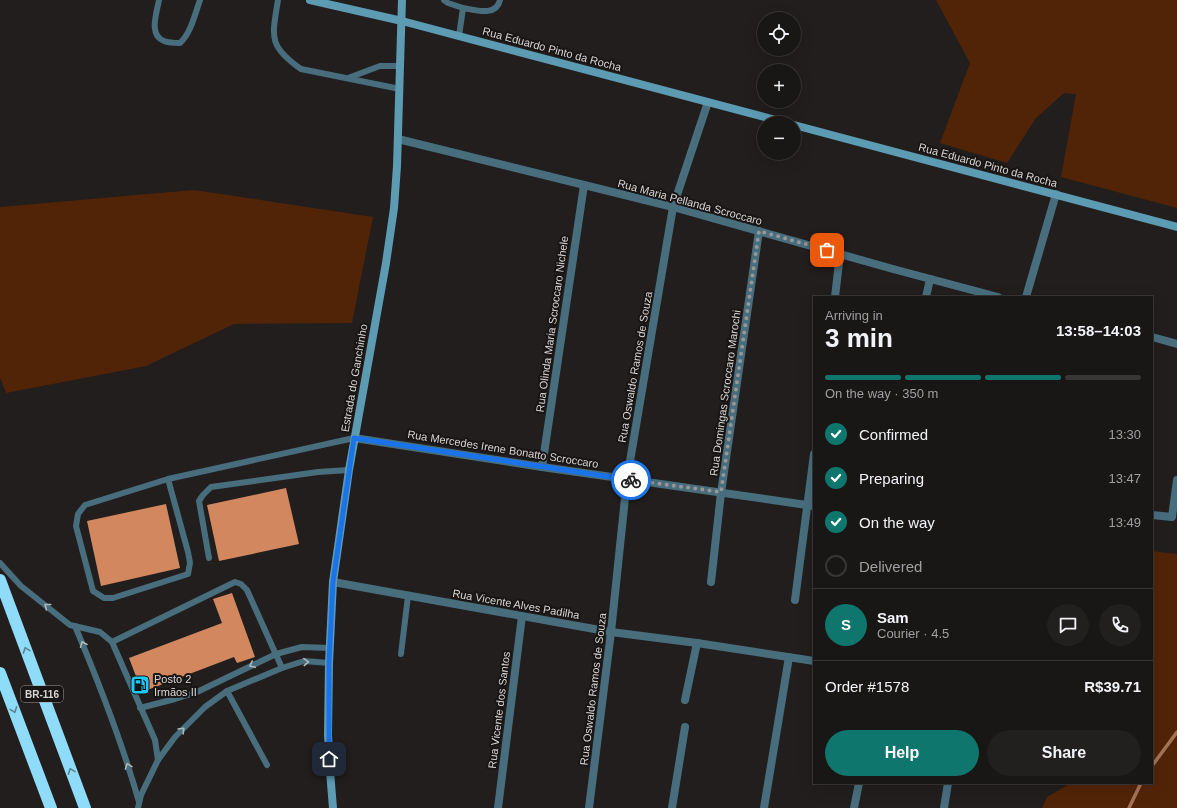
<!DOCTYPE html>
<html lang="en">
<head>
<meta charset="utf-8">
<style>
	:root { --surface:#191616; --page:#221f1f; --text:#f1f3f6; --muted:#9f9fa1; --line:#373535; --accent:#0f766e }
	body { margin:0; font-family:Arial,sans-serif; background:var(--page); color:var(--text); height:100vh; display:flex; flex-direction:column; font-size:15px; white-space:nowrap }
	* { box-sizing:border-box; margin:0 }
	p { font-size:13px; color:var(--muted) }
	.icon { flex:none; width:22px; height:22px; fill:none; stroke:currentColor; stroke-width:2; stroke-linecap:round; stroke-linejoin:round }
	.map { position:relative; flex:1; overflow:hidden }
	.details { position:absolute; left:813px; top:296px; width:340px; height:488px; display:flex; flex-direction:column; background:var(--surface); border-radius:0px; box-shadow:0 4px 16px #0002,0 0 0 1px var(--line) }
	.details>* { flex:none }
	.controls { position:absolute; left:757px; top:12px; display:grid; gap:8px }
	.controls a { display:grid; place-items:center; width:44px; height:44px; border-radius:50%; background:var(--surface); box-shadow:0 4px 16px #0002,0 0 0 1px var(--line); font-size:20px }
	.pin { position:absolute; display:grid; place-items:center; width:34px; height:34px; color:#fff; margin:-17px; border-radius:8px; box-shadow:0 2px 6px #0006 }
	.courier { position:absolute; display:grid; place-items:center; width:40px; height:40px; margin:-20px; border:3px solid #1a73e8; border-radius:50%; background:#fff; color:#222; box-shadow:0 1px 5px #0007 }
	.overview em { font-style:normal; font-weight:800 }
	.overview div { display:flex; flex-direction:column-reverse }
	.overview { display:flex; align-items:center; justify-content:space-between; height:68px; padding:0 12px }
	h1 { font-size:26px; font-weight:800; line-height:30px }
	.bar { display:grid; grid-template-columns:repeat(4,1fr); gap:6px 4px; align-content:center; height:48px; padding:0 12px }
	.bar i { height:5px; border-radius:3px; background:var(--line) }
	.bar .selected { background:var(--accent) }
	.bar p { grid-column:span 4 }
	.line { display:flex; align-items:center; gap:10px; padding:0 12px; border-top:1px solid var(--line) }
	.line div { flex:1 }
	.round { display:grid; place-items:center; flex:none; width:42px; height:42px; border-radius:21px; background:var(--page) }
	ol { padding:0 12px; list-style:none }
	li { display:flex; align-items:center; gap:12px; height:44px }
	li p { margin-inline-start:auto }
	li .icon { padding:4px; border-radius:50%; background:var(--accent); color:#fff; stroke-width:4 }
	li:last-child { color:var(--muted) }
	li i { width:22px; height:22px; border:2px solid var(--line); border-radius:50% }
	.primary-button { display:flex; gap:8px; margin-top:auto; padding:8px 12px }
	.primary-button a { flex:1; height:46px; border-radius:24px; background:var(--accent); color:#fff; font-size:16px; font-weight:800; line-height:46px; text-align:center }
	.primary-button a+a { background:var(--page); color:var(--text) }
	.map>svg:first-child { display:block }
	.green { fill:#522407 }
	.lines { fill:none; stroke-linecap:round; stroke-linejoin:round }
	.stream { stroke:#a47356; stroke-width:3.5 }
	.building { fill:#d3875f }
	.lane { stroke:#486e7d; stroke-width:6 }
	.street { stroke:#486e7d; stroke-width:8 }
	.secondary { stroke:#5d9bb3; stroke-width:8 }
	.highway { stroke:#8fdbfa; stroke-width:12 }
	.oneway { stroke:#aeb8bb }
	.oneway2 { stroke:#598292 }
	.done { stroke:#999695; stroke-width:4; stroke-dasharray:0 7.2 }
	.route { stroke:#1a73e8; stroke-width:5 }
	.labels { text-anchor:middle; dominant-baseline:central; stroke-width:4; stroke-linejoin:round; paint-order:stroke }
	.shield { fill:#181514; stroke:#9f9d9c; stroke-width:1 }
	.shield-label { font-size:10px; font-weight:bold; fill:#d9d7d6 }
	.street-label { font-size:11px; fill:#d9d7d6; stroke:#181514 }
	.poi-label { font-size:11px; fill:#d9d7d6; stroke:#181514; text-anchor:start }
</style>
</head>
<body>
<div class="map">
<svg width="1177" height="808" viewBox="0 0 1177 808">
	<rect width="100%" height="100%" fill="#211e1d"/>
	<g class="green">
		<polygon points="936,0 1177,0 1177,208 1061,177 1076,94 1064,93 1036,118 1007,163 940,143 970,63"/>
		<polygon points="194,190 373,217 352,323 234,324 146,366 6,393 0,377 0,207"/>
		<polygon points="1152,551 1177,554 1177,808 1042,808 1047,797 1071,783 1152,783"/>
	</g>
	<g class="lines">
		<g class="stream">
			<polyline points="1152,766 1177,732"/>
			<polyline points="1129,808 1141,783"/>
		</g>
	</g>
	<g class="building">
		<polygon points="286,488 299,544 219,561 207,505"/>
		<polygon points="166,504 180,568 101,586 87,521"/>
		<polygon points="232,593 255,657 237,663 234,657 142,692 129,658 222,623 213,599"/>
	</g>
	<g class="lines">
		<g class="lane">
			<path d="M159 0C157 12 148 35 164 41 169 43 175 43 180 43 191 33 195 14 200 0"/>
			<path d="M278 0C272 37 268 46 301 69L400 89"/>
			<polyline points="444,0 448,3 463,8 459,36"/>
			<path d="M463 8C476 10 496 17 500 0"/>
			<polyline points="348,78 380,66 400,66"/>
			<polyline points="168,479 188,552 190,563 188,574 113,598 104,598 93,591 76,526 78,514 85,505 168,479 354,438"/>
			<polyline points="209,558 199,501 203,495 211,487 318,472 349,470"/>
			<polyline points="0,563 21,586 70,625 100,632 112,642 155,740 158,760 141,795 138,808"/>
			<path d="M75 626C99 683 122 742 139 802"/>
			<polyline points="112,642 235,582 241,584 247,590 282,668"/>
			<polyline points="401,654 408,596"/>
			<polyline points="227,691 267,765"/>
			<polyline points="140,708 175,699 197,692 276,654 302,647 330,648"/>
			<polyline points="158,760 175,737 205,707 227,691 282,668 304,661 329,663"/>
		</g>
		<g class="street">
			<polyline points="398,139 673,207 893,269 998,297"/>
			<polyline points="835,297 840,254"/>
			<polyline points="926,297 930,279"/>
			<polyline points="1026,297 1056,194"/>
			<polyline points="1152,337 1177,344"/>
			<polyline points="354,438 542,467 814,506"/>
			<polyline points="542,467 584,185"/>
			<polyline points="1152,515 1172,517 1177,480"/>
			<polyline points="333,582 611,632 697,643 814,661"/>
			<polyline points="711,582 721,493 759,231"/>
			<polyline points="795,600 814,454"/>
			<polyline points="685,700 697,643"/>
			<polyline points="498,808 522,616"/>
			<polyline points="589,808 611,632 627,479 673,207 708,102"/>
			<polyline points="672,808 685,727"/>
			<polyline points="764,808 789,657"/>
			<polyline points="854,808 859,783"/>
			<polyline points="944,808 948,783"/>
		</g>
		<g class="secondary">
			<polyline points="310,0 402,21 787,123"/>
			<polyline points="794,125 1177,227"/>
			<polyline points="333,808 330,771 328,735 329,663 333,582 349,470 386,263 394,208 397,166 402,0"/>
		</g>
		<g class="highway">
			<polyline points="0,580 85,808"/>
			<polyline points="0,673 51,808"/>
		</g>
	</g>
	<defs><path id="oneway-chevron" d="M-2-3.5L2.5 0L-2 3.5" fill="none" stroke-width="1.6" stroke-linecap="round" stroke-linejoin="round"/></defs>
	<g class="oneway">
		<use href="#oneway-chevron" transform="translate(47 606) rotate(-142)"/>
		<use href="#oneway-chevron" transform="translate(83 644) rotate(-113)"/>
		<use href="#oneway-chevron" transform="translate(306 662) rotate(-3)"/>
		<use href="#oneway-chevron" transform="translate(252 665) rotate(155)"/>
		<use href="#oneway-chevron" transform="translate(182 730) rotate(-46)"/>
		<use href="#oneway-chevron" transform="translate(128 766) rotate(-110)"/>
	</g>
	<g class="oneway2">
		<use href="#oneway-chevron" transform="translate(26 650) rotate(-110)"/>
		<use href="#oneway-chevron" transform="translate(14 710) rotate(69)"/>
		<use href="#oneway-chevron" transform="translate(71 771) rotate(-110)"/>
	</g>
	<g class="lines">
		<polyline class="done" points="631,480 721,492 759,231 827,250"/>
		<polyline class="route" points="329,759 329,663 333,582 354,438 631,480"/>
	</g>
	<defs>
		<symbol id="fuel-square" viewBox="-11 -11 22 22"><rect x="-9" y="-9" width="18" height="18" rx="4" fill="#1cc9fc" stroke="#181514"/><path d="M-5.5-6h7V0h2V4h1.3V-2.5L3-4.5l.8-.8L6-3V5H2.5V1h-1V6h-7ZM-4.2-4.7v3.2H.2V-4.7Z" fill="#111"/></symbol>
	</defs>
	<g fill-rule="evenodd">
		<use href="#fuel-square" x="129" y="674" width="22" height="22"/>
	</g>
	<g class="labels">
		<rect class="shield" x="21" y="686" width="42" height="16" rx="3"/>
		<g class="shield-label">
			<text x="42" y="694">BR-116</text>
		</g>
		<g class="street-label">
			<text transform="translate(552 49) rotate(15)">Rua Eduardo Pinto da Rocha</text>
			<text transform="translate(988 165) rotate(15)">Rua Eduardo Pinto da Rocha</text>
			<text transform="translate(690 202) rotate(15)">Rua Maria Pellanda Scroccaro</text>
			<text transform="translate(552 324) rotate(-82)">Rua Olinda Maria Scroccaro Nichele</text>
			<text transform="translate(635 367) rotate(-80)">Rua Oswaldo Ramos de Souza</text>
			<text transform="translate(354 378) rotate(-80)">Estrada do Ganchinho</text>
			<text transform="translate(725 393) rotate(-82)">Rua Domingas Scroccaro Marochi</text>
			<text transform="translate(503 449) rotate(9)">Rua Mercedes Irene Bonatto Scroccaro</text>
			<text transform="translate(516 604) rotate(10)">Rua Vicente Alves Padilha</text>
			<text transform="translate(593 689) rotate(-83)">Rua Oswaldo Ramos de Souza</text>
			<text transform="translate(499 710) rotate(-83)">Rua Vicente dos Santos</text>
		</g>
		<g class="poi-label">
			<text x="154" y="679">Posto 2<tspan x="154" dy="13">Irmãos II</tspan></text>
		</g>
	</g>
</svg>
<div class="controls">
<a><svg class="icon" aria-label="locate" viewBox="0 0 24 24"><circle cx="12" cy="12" r="6"/><path d="M12 2v4M12 18v4M2 12h4M18 12h4"/></svg></a>
<a>+</a>
<a>−</a>
</div>
<div class="pin" style="left:827px;top:250px;background:#ea580c"><svg class="icon" aria-label="bag" viewBox="0 0 24 24"><path d="M5 8h14l-1 12H6zM9 8a3 3 0 0 1 6 0"/></svg></div>
<div class="pin" style="left:329px;top:759px;background:#1f2937"><svg class="icon" aria-label="home" viewBox="0 0 24 24"><path d="M3 11l9-7 9 7M6 9v11h12V9"/></svg></div>
<div class="courier" style="left:631px;top:480px"><svg class="icon" aria-label="bike" viewBox="0 0 24 24"><circle cx="6" cy="16" r="4"/><circle cx="18" cy="16" r="4"/><path d="M6 16l4-8h5l3 8M10 8l3 8H6M13 5h3"/></svg></div>
<section class="details">
<div class="overview"><div><h1>3 min</h1><p>Arriving in</p></div><em>13:58–14:03</em></div>
<div class="bar"><i class="selected"></i><i class="selected"></i><i class="selected"></i><i></i><p>On the way · 350 m</p></div>
<ol>
<li><svg class="icon" aria-label="check" viewBox="0 0 24 24"><path d="M5 12l5 5 9-10"/></svg>Confirmed<p>13:30</p></li>
<li><svg class="icon" aria-label="check" viewBox="0 0 24 24"><path d="M5 12l5 5 9-10"/></svg>Preparing<p>13:47</p></li>
<li><svg class="icon" aria-label="check" viewBox="0 0 24 24"><path d="M5 12l5 5 9-10"/></svg>On the way<p>13:49</p></li>
<li><i></i>Delivered</li>
</ol>
<div class="line" style="height:72px"><b class="round" style="background:var(--accent);color:#fff">S</b><div><b>Sam</b><p>Courier · 4.5</p></div><a class="round"><svg class="icon" aria-label="chat" viewBox="0 0 24 24"><path d="M4 5h16v11H9l-5 4z"/></svg></a><a class="round"><svg class="icon" aria-label="phone" viewBox="0 0 24 24"><path d="M5 4h4l2 5-3 2q2 4 5 5l2-3 5 2v4C11 20 4 13 5 4z"/></svg></a></div>
<div class="line" style="height:52px"><div>Order #1578</div><b>R$39.71</b></div>
<div class="primary-button"><a>Help</a><a>Share</a></div>
</section>
</div>
</body>
</html>
